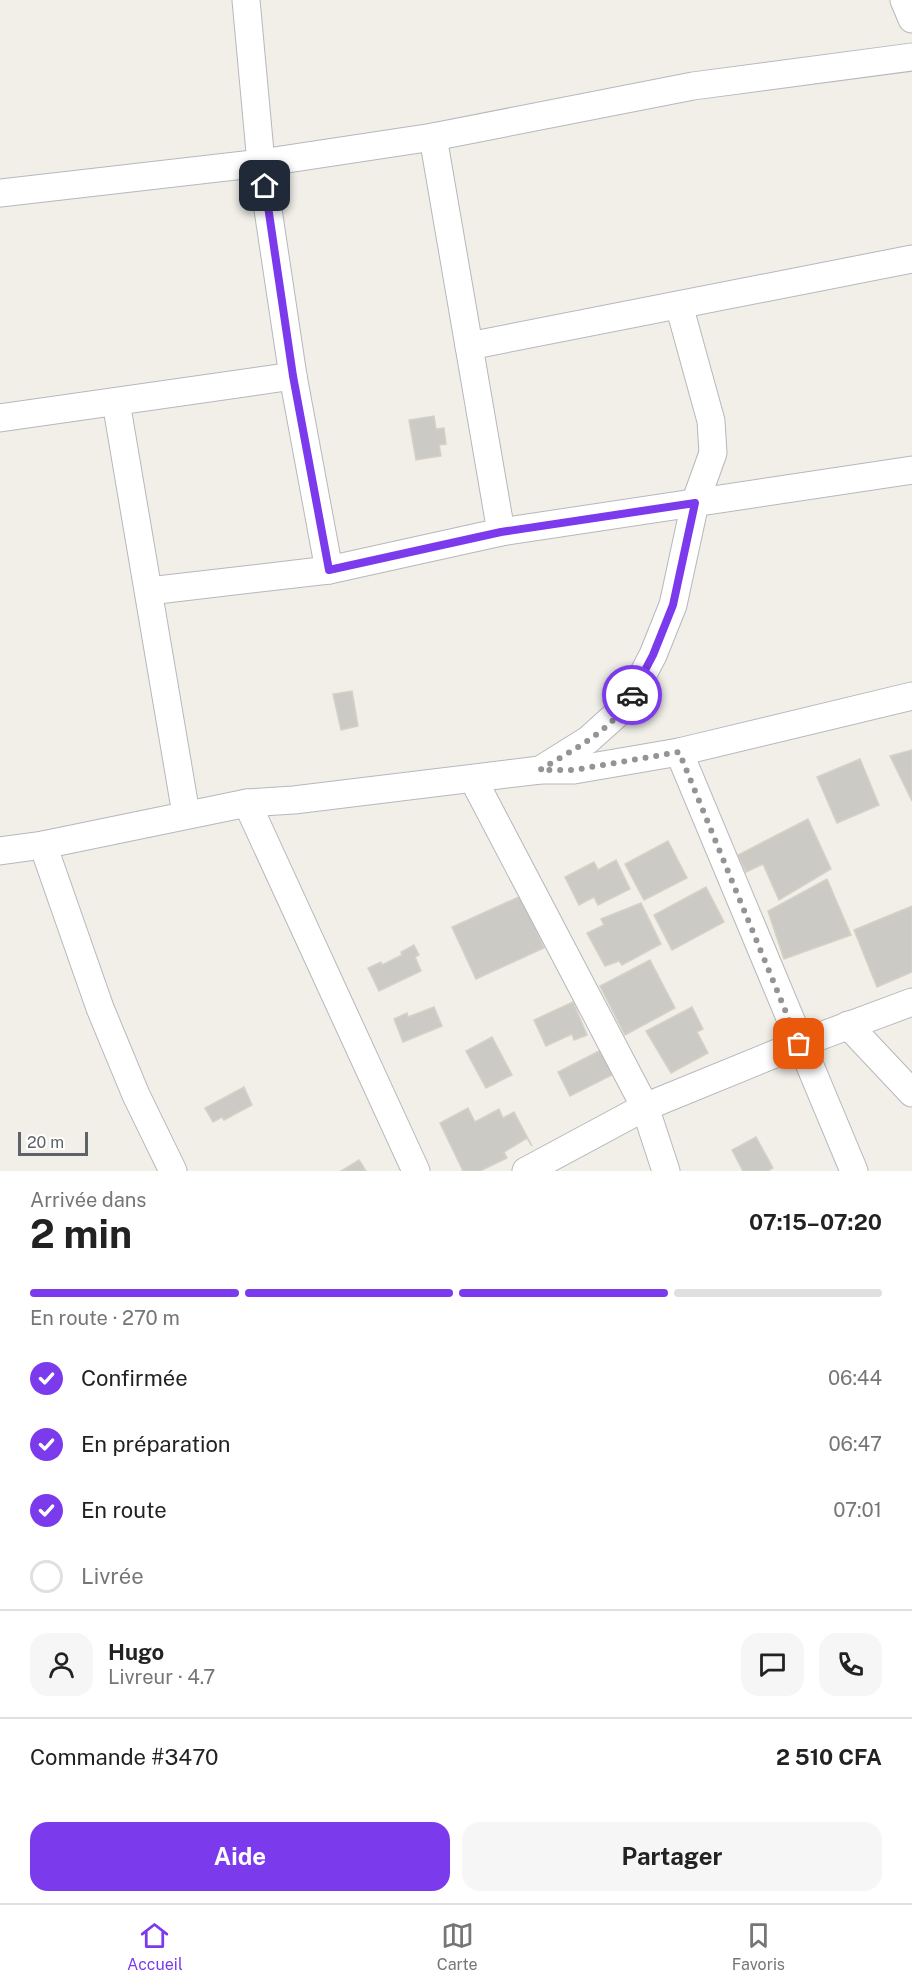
<!DOCTYPE html>
<html lang="fr">
<head>
<meta charset="utf-8">
<style>
	:root { --surface:#fff; --page:#f6f6f6; --text:#222; --muted:#767676; --line:#e0e0e0; --accent:#7c3aed }
	body { margin:0; font-family:"Public Sans",sans-serif; background:var(--page); color:var(--text); height:100vh; display:flex; flex-direction:column; font-size:22px; white-space:nowrap }
	* { box-sizing:border-box; margin:0 }
	p { font-size:20px; color:var(--muted) }
	.icon { flex:none; width:33px; height:33px; fill:none; stroke:currentColor; stroke-width:2; stroke-linecap:round; stroke-linejoin:round }
	.map { position:relative; height:1171px; overflow:hidden }
	.panel { display:flex; flex-direction:column; background:var(--surface); flex:1 }
	.panel>* { flex:none }
	.scale { position:absolute; left:18px; bottom:15px; width:70px; box-sizing:border-box; padding-left:6px; border:3px solid #5f6368; border-top:0; font-size:16px; line-height:21px; white-space:nowrap; color:#5f6368; -webkit-text-stroke:4px #fff; paint-order:stroke }
	.pin { position:absolute; display:grid; place-items:center; width:51px; height:51px; color:#fff; margin:-26px; border-radius:12px; box-shadow:0 3px 9px #0006 }
	.courier { position:absolute; display:grid; place-items:center; width:60px; height:60px; margin:-30px; border:4px solid #7c3aed; border-radius:50%; background:#fff; color:#222; box-shadow:0 2px 8px #0007 }
	.summary em { font-style:normal; font-weight:700 }
	.summary div { display:flex; flex-direction:column-reverse }
	.summary { display:flex; align-items:center; justify-content:space-between; height:102px; padding:0 30px }
	h1 { font-size:39px; font-weight:700; line-height:45px }
	.bar { display:grid; grid-template-columns:repeat(4,1fr); gap:9px 6px; align-content:center; height:72px; padding:0 30px }
	.bar i { height:8px; border-radius:4px; background:var(--line) }
	.bar .active { background:var(--accent) }
	.bar p { grid-column:span 4 }
	.line { display:flex; align-items:center; gap:15px; padding:0 30px; border-top:2px solid var(--line) }
	.line div { flex:1 }
	.round { display:grid; place-items:center; flex:none; width:63px; height:63px; border-radius:18px; background:var(--page) }
	ol { padding:0 30px; list-style:none }
	li { display:flex; align-items:center; gap:18px; height:66px }
	li p { margin-inline-start:auto }
	li .icon { padding:6px; border-radius:50%; background:var(--accent); color:#fff; stroke-width:4 }
	li:last-child { color:var(--muted) }
	li i { width:33px; height:33px; border:3px solid var(--line); border-radius:50% }
	.button { display:flex; gap:12px; margin-top:auto; padding:12px 30px }
	.button a { flex:1; height:69px; border-radius:18px; background:var(--accent); color:#fff; font-size:24px; font-weight:700; line-height:69px; text-align:center }
	.button a+a { background:var(--page); color:var(--text) }
	.tab-bar { display:flex; justify-content:space-around; align-items:center; height:84px; border-top:2px solid var(--line); background:var(--surface); font-size:16px; color:var(--muted) }
	.tab-bar a { display:grid; justify-items:center; gap:3px }
	.tab-bar .active { color:var(--accent) }
	.map>svg:first-child { display:block }
	.building { fill:#cccac5; stroke:#d6d1c6; stroke-width:1.5 }
	.lines { fill:none; stroke-linecap:round; stroke-linejoin:round }
	.street-casing { stroke:#b5b8bc; stroke-width:29 }
	.street { stroke:#fff; stroke-width:27 }
	.done { stroke:#929495; stroke-width:6; stroke-dasharray:0 10.8 }
	.route { stroke:#7c3aed; stroke-width:8 }
</style>
</head>
<body>
<div class="map">
<svg width="912" height="1171" viewBox="0 0 912 1171">
	<rect width="100%" height="100%" fill="#f1efe8"/>
	<g class="building">
		<polygon points="434,416 436,429 444,428 446,444 439,445 441,456 416,460 409,420"/>
		<polygon points="352,691 358,726 341,730 333,694"/>
		<polygon points="912,750 912,801 890,756"/>
		<polygon points="860,759 879,805 837,823 817,777"/>
		<polygon points="808,819 831,869 779,900 763,864 746,872 738,855"/>
		<polygon points="668,841 687,878 644,900 625,864"/>
		<polygon points="616,860 630,889 598,905 594,897 579,905 565,877 594,862 598,870"/>
		<polygon points="827,879 851,935 784,959 768,911"/>
		<polygon points="706,887 724,922 672,950 654,915"/>
		<polygon points="521,896 544,948 476,979 452,927"/>
		<polygon points="641,903 661,944 622,965 619,961 605,966 587,933 604,925 601,919"/>
		<polygon points="912,906 912,972 877,987 854,930"/>
		<polygon points="414,945 419,955 415,957 421,971 379,991 368,968 381,962 382,965 402,955 401,952"/>
		<polygon points="650,960 675,1008 625,1035 600,986"/>
		<polygon points="573,1002 587,1035 574,1040 572,1034 546,1046 534,1020"/>
		<polygon points="434,1007 442,1026 403,1042 394,1019 407,1013 408,1017"/>
		<polygon points="692,1007 703,1029 697,1032 708,1053 671,1073 646,1031"/>
		<polygon points="492,1037 512,1075 486,1088 466,1051"/>
		<polygon points="601,1050 614,1074 570,1096 558,1072"/>
		<polygon points="244,1087 252,1105 224,1120 222,1117 213,1122 205,1108"/>
		<polygon points="468,1108 475,1122 499,1109 503,1118 514,1112 532,1146 527,1138 504,1152 507,1158 480,1171 463,1171 440,1123"/>
		<polygon points="756,1137 773,1168 768,1171 743,1171 732,1150"/>
		<polygon points="359,1160 366,1171 341,1171"/>
	</g>
	<g class="lines">
		<defs>
			<g id="street">
				<polyline points="246,0 261,163 293,376 329,570"/>
				<polyline points="904,0 912,19"/>
				<polyline points="433,137 501,532"/>
				<polyline points="0,193 261,163 433,137 693,86 912,57"/>
				<polyline points="469,346 912,259"/>
				<polyline points="116,402 186,814"/>
				<polyline points="0,418 293,376"/>
				<polyline points="149,591 329,570 501,532 912,470"/>
				<polyline points="679,752 854,1171"/>
				<polyline points="540,770 588,740 627,705 653,655 673,605 695,503 713,453 711,421 679,305"/>
				<polyline points="473,779 645,1107 666,1171"/>
				<polyline points="247,803 416,1171"/>
				<polyline points="43,845 100,1008 136,1095 173,1171"/>
				<polyline points="0,851 43,845 247,803 294,800 540,770 574,770 679,752 912,696"/>
				<polyline points="848,1025 912,1093"/>
				<polyline points="526,1171 645,1107 799,1044 912,1002"/>
			</g>
		</defs>
		<use href="#street" class="street-casing"/>
		<use href="#street" class="street"/>
	</g>
	<g class="lines">
		<path class="done" d="M632 695C614 730 572 750 540 770H574L679 752 799 1044"/>
		<polyline class="route" points="265,186 293,376 329,570 501,532 695,503 673,605 653,655 632,695"/>
	</g>
</svg>
<div class="scale">20 m</div>
<div class="pin" style="left:799px;top:1044px;background:#ea580c"><svg class="icon" aria-label="bag" viewBox="0 0 24 24"><path d="M5 8h14l-1 12H6zM9 8a3 3 0 0 1 6 0"/></svg></div>
<div class="pin" style="left:265px;top:186px;background:#1f2937"><svg class="icon" aria-label="home" viewBox="0 0 24 24"><path d="M3 11l9-7 9 7M6 9v11h12V9"/></svg></div>
<div class="courier" style="left:632px;top:695px"><svg class="icon" aria-label="car" viewBox="0 0 24 24"><path d="M5 17H2v-5l4-1 3-4h7l3 4 3 1v5h-3M9 17h6M6 11h13"/><circle cx="7" cy="17" r="2"/><circle cx="17" cy="17" r="2"/></svg></div>
</div>
<section class="panel">
<div class="summary"><div><h1>2 min</h1><p>Arrivée dans</p></div><em>07:15–07:20</em></div>
<div class="bar"><i class="active"></i><i class="active"></i><i class="active"></i><i></i><p>En route · 270 m</p></div>
<ol>
<li><svg class="icon" aria-label="check" viewBox="0 0 24 24"><path d="M5 12l5 5 9-10"/></svg>Confirmée<p>06:44</p></li>
<li><svg class="icon" aria-label="check" viewBox="0 0 24 24"><path d="M5 12l5 5 9-10"/></svg>En préparation<p>06:47</p></li>
<li><svg class="icon" aria-label="check" viewBox="0 0 24 24"><path d="M5 12l5 5 9-10"/></svg>En route<p>07:01</p></li>
<li><i></i>Livrée</li>
</ol>
<div class="line" style="height:108px"><a class="round"><svg class="icon" aria-label="person" viewBox="0 0 24 24"><circle cx="12" cy="8" r="4"/><path d="M4 21q1-7 8-7t8 7"/></svg></a><div><b>Hugo</b><p>Livreur · 4.7</p></div><a class="round"><svg class="icon" aria-label="chat" viewBox="0 0 24 24"><path d="M4 5h16v11H9l-5 4z"/></svg></a><a class="round"><svg class="icon" aria-label="phone" viewBox="0 0 24 24"><path d="M5 4h4l2 5-3 2q2 4 5 5l2-3 5 2v4C11 20 4 13 5 4z"/></svg></a></div>
<div class="line" style="height:78px"><div>Commande #3470</div><b>2 510 CFA</b></div>
<div class="button"><a>Aide</a><a>Partager</a></div>
</section>
<nav class="tab-bar">
<a class="active"><svg class="icon" aria-label="home" viewBox="0 0 24 24"><path d="M3 11l9-7 9 7M6 9v11h12V9"/></svg>Accueil</a>
<a><svg class="icon" aria-label="map" viewBox="0 0 24 24"><path d="M3 6l6-2 6 2 6-2v14l-6 2-6-2-6 2zM9 4v14M15 6v14"/></svg>Carte</a>
<a><svg class="icon" aria-label="saved" viewBox="0 0 24 24"><path d="M7 4h10v16l-5-4-5 4z"/></svg>Favoris</a>
</nav>
</body>
</html>
